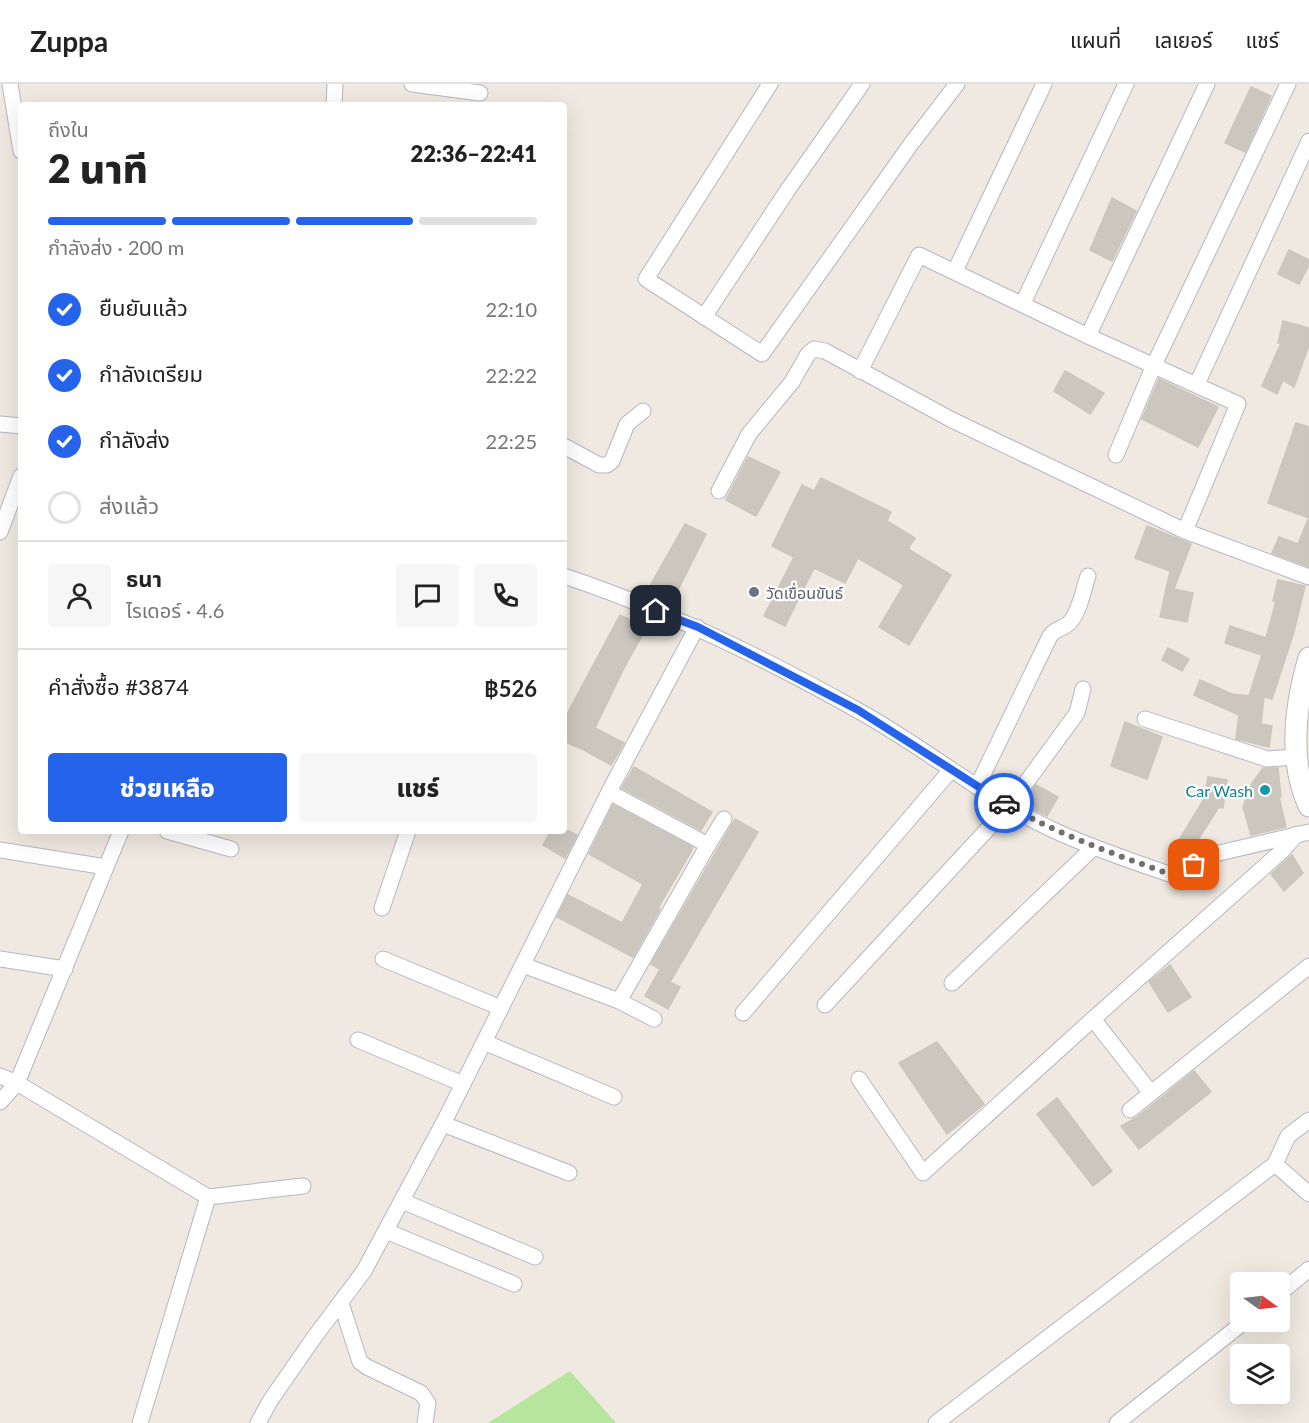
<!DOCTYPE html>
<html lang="th">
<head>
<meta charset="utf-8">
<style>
	:root { --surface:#fff; --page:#f6f6f6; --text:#222; --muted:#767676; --line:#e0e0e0; --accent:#2563eb }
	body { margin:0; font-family:Lato,"Noto Sans Thai",sans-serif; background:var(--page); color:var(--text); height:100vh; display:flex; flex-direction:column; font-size:22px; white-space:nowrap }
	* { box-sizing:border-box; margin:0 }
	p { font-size:20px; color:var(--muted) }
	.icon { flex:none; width:33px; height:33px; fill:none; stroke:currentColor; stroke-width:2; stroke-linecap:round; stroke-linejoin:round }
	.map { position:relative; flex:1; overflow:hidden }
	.drawer { position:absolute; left:18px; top:18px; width:549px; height:732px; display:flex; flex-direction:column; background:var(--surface); border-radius:6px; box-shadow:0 6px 24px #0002 }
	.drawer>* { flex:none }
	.needle { width:39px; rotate:104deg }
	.controls { position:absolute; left:1230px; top:1188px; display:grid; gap:12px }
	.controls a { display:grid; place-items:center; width:60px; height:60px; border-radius:6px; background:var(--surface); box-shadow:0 6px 24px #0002; font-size:30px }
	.pin { position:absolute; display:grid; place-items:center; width:51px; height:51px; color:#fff; margin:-26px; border-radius:12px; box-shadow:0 3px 9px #0006 }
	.courier { position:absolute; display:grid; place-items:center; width:60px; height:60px; margin:-30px; border:4px solid #2563eb; border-radius:50%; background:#fff; color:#222; box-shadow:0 2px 8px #0007 }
	.head em { font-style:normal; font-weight:800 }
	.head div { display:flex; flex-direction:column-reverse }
	.head { display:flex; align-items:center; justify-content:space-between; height:102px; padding:0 30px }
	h1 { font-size:39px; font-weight:800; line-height:45px }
	.bar { display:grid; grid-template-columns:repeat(4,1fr); gap:9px 6px; align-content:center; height:72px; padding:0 30px }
	.bar i { height:8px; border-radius:4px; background:var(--line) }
	.bar .active { background:var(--accent) }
	.bar p { grid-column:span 4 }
	.line { display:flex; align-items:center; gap:15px; padding:0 30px; border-top:2px solid var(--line) }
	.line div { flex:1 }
	.round { display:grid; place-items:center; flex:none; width:63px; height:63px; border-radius:6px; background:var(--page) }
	ol { padding:0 30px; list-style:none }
	li { display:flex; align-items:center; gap:18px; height:66px }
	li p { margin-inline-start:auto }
	li .icon { padding:6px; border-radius:50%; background:var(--accent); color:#fff; stroke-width:4 }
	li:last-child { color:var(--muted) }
	li i { width:33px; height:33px; border:3px solid var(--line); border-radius:50% }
	.primary-button { display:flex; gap:12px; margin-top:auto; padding:12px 30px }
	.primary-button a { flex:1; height:69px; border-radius:6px; background:var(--accent); color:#fff; font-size:24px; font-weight:800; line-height:69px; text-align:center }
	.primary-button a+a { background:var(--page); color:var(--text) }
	header { display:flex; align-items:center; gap:36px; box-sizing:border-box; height:84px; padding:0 30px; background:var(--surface); border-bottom:2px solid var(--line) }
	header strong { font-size:28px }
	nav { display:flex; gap:33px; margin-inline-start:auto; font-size:21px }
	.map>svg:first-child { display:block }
	.green { fill:#b6e59e }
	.building { fill:#cbc7bf; stroke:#cbc5ba; stroke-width:1.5 }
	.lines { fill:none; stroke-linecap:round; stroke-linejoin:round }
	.street-casing { stroke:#b4b7c1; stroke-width:17 }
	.secondary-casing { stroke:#b4b7c1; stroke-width:23 }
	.street { stroke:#fff; stroke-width:15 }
	.secondary { stroke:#fff; stroke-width:21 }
	.done { stroke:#726f6d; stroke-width:6; stroke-dasharray:0 10.8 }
	.route { stroke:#2563eb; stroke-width:8 }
	.worship-dot { fill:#6b7280; stroke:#fff; stroke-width:2 }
	.culture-dot { fill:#0f9aa8; stroke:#fff; stroke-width:2 }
	.labels { text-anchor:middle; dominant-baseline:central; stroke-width:4.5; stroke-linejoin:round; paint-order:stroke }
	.worship-label { font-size:16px; fill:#5b616d; stroke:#fff; text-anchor:start }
	.culture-label { font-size:16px; fill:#0d838f; stroke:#fff; text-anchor:end }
</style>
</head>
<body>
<header>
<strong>Zuppa</strong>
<nav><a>แผนที่</a><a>เลเยอร์</a><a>แชร์</a></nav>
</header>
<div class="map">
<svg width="1309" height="1339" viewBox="0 0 1309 1339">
	<rect width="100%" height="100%" fill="#efe9e1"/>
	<polygon class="green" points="570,1287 616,1339 488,1339"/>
	<g class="building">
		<polygon points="1251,3 1271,12 1245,68 1225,59"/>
		<polygon points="1112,114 1136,127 1112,177 1090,166"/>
		<polygon points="1289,166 1309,176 1309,181 1299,200 1278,190"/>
		<polygon points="1283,237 1309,244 1309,261 1294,303 1283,296 1277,310 1262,302 1281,259 1278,259"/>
		<polygon points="1065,287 1104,309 1090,330 1054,307"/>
		<polygon points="1159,295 1218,323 1198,363 1142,335"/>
		<polygon points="1296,339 1309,343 1309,434 1268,419"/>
		<polygon points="748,373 780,388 756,432 726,416"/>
		<polygon points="821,394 891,428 887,437 915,454 908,465 951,491 909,561 879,543 904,501 858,474 845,499 814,484 785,542 764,532 794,473 772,462 802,401 814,407"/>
		<polygon points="1308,435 1309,483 1272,469 1279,453 1298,460"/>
		<polygon points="685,440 706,450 670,522 646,509"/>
		<polygon points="1147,442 1191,460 1174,505 1193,509 1187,538 1160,533 1170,487 1135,474"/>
		<polygon points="1278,496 1305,502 1294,548 1272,615 1264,613 1261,640 1272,642 1269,663 1236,655 1239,631 1194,611 1200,596 1232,610 1249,612 1262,571 1225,559 1230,542 1266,554 1276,517 1273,517"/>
		<polygon points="620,531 646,544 622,588 595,644 624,659 611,681 584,666 564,657 564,636"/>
		<polygon points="1168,564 1189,575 1182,587 1162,576"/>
		<polygon points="1125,638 1162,653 1147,695 1111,682"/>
		<polygon points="634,683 712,728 701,746 622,704"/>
		<polygon points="1263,684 1278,684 1281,713 1279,713 1286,743 1251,751 1243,723 1252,699"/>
		<polygon points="1208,693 1227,696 1223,724 1219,723 1186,774 1173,766 1204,715"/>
		<polygon points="1036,701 1058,713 1047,732 1024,720"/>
		<polygon points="613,721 692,763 692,766 658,824 660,825 633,873 557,833 568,811 622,839 643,800 589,770"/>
		<polygon points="735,735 758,748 670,898 680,903 668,925 645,912 660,885 651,880"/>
		<polygon points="551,747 569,747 577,751 565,774 543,761"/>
		<polygon points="1292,771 1303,789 1284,807 1271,790"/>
		<polygon points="1170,881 1191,913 1168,928 1149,898"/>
		<polygon points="937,958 984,1020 947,1050 899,979"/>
		<polygon points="1194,987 1211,1008 1139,1065 1121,1042 1136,1034"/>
		<polygon points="1057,1014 1112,1087 1093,1102 1037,1030"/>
	</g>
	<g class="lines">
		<defs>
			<g id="street">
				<polyline points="10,0 21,67"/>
				<polyline points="412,0 480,9"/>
				<polyline points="770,0 646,195 762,270 911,60 957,0"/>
				<polyline points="334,21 335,0"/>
				<polyline points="955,187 1044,0"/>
				<polyline points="1023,219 1126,0"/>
				<polyline points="704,233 787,107 862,0"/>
				<polyline points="1088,252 1207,0"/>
				<polyline points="860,287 919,171 1088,252 1238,320 1185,447"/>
				<polyline points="1197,300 1309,57"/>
				<polyline points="0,340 21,342"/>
				<polyline points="564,362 599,381 607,381 612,377 627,340 643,327"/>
				<polyline points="1116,371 1154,281 1288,0"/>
				<polyline points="719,407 749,350 792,298 808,270 814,265 825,267 952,336 1185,447 1309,493"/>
				<polyline points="0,448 21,392"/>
				<path d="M564 492C666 526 763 573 857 626 923 662 982 712 1051 745 1089 763 1129 776 1169 790L1181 789 1215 770 1309 748"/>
				<polyline points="1145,635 1267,675 1297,673"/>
				<path d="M977 703 1050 552C1055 544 1064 545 1070 538 1080 527 1083 506 1088 492"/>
				<polyline points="167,747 231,765"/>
				<polyline points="708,761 724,735"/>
				<polyline points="0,766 106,783"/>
				<polyline points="382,824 408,747"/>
				<polyline points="0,875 65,885"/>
				<polyline points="383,875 501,924"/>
				<polyline points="523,881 619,917 708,761 609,708"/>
				<polyline points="952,899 1094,763"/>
				<polyline points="619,917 654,935"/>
				<polyline points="825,921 1009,722 1077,629 1083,605"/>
				<polyline points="743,929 951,686"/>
				<polyline points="1093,935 1151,1009"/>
				<polyline points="358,956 463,1000"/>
				<polyline points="484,958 614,1013"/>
				<polyline points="0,992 17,999 208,1113 140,1339"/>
				<polyline points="859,995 923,1089 1093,935 1282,767 1297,750"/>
				<polyline points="0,1018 17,999 121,747"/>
				<polyline points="1130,1026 1309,882"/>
				<polyline points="443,1040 569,1089"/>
				<polyline points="1275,1080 1309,1110"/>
				<polyline points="208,1113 303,1102"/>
				<polyline points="402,1117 535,1173"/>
				<polyline points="386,1147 514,1200"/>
				<polyline points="1280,1209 1309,1185"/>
				<polyline points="341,1219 360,1278 367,1283 421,1309 428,1319 425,1339"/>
				<polyline points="258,1339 270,1317 313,1255 364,1187 447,1032 613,700 697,543"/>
				<polyline points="936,1339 1275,1080 1288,1052 1309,1036"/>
				<polyline points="1117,1339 1244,1238"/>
			</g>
			<path id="secondary" d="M1309 574C1295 622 1288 676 1309 722"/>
		</defs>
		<use href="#street" class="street-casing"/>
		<use href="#secondary" class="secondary-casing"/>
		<use href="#street" class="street"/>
		<use href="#secondary" class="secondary"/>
	</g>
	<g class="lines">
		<path class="done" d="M1004 719C1056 750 1112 769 1169 790L1181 789 1194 781"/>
		<polyline class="route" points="656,527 698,543 858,626 1004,719"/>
	</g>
	<circle class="worship-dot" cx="754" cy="508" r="6"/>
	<circle class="culture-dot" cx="1265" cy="706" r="6"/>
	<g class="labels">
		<g class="worship-label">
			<text x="766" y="508">วัดเขื่อนขันธ์</text>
		</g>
		<g class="culture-label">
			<text x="1253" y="706">Car Wash</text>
		</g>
	</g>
</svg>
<div class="controls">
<a><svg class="needle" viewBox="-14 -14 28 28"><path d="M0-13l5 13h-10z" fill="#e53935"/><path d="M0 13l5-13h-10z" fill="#767676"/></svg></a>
<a><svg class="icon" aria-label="layers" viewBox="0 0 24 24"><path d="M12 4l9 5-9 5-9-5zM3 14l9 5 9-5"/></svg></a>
</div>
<div class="pin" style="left:1194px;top:781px;background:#ea580c"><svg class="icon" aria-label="bag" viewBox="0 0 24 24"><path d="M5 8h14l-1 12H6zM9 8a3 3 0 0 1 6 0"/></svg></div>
<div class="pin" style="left:656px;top:527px;background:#1f2937"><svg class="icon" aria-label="home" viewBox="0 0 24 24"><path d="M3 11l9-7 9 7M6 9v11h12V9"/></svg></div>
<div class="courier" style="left:1004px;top:719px"><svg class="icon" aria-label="car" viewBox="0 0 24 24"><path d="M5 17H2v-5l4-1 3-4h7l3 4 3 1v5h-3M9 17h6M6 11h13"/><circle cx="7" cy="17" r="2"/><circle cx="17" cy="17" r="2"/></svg></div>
<section class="drawer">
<div class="head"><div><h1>2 นาที</h1><p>ถึงใน</p></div><em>22:36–22:41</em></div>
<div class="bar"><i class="active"></i><i class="active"></i><i class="active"></i><i></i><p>กำลังส่ง · 200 m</p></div>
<ol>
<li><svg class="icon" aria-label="check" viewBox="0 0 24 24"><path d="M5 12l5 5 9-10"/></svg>ยืนยันแล้ว<p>22:10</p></li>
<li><svg class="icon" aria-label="check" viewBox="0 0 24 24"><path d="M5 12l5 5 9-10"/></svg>กำลังเตรียม<p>22:22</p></li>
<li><svg class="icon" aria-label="check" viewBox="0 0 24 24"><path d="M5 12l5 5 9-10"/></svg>กำลังส่ง<p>22:25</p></li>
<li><i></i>ส่งแล้ว</li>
</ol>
<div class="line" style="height:108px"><a class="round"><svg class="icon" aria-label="person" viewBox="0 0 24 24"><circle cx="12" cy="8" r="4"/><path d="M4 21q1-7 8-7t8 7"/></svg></a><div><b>ธนา</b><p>ไรเดอร์ · 4.6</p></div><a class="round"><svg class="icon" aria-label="chat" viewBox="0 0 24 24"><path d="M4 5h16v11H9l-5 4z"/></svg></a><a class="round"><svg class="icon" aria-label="phone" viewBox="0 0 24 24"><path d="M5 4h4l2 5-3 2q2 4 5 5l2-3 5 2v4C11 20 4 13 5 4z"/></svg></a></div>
<div class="line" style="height:78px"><div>คำสั่งซื้อ #3874</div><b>฿526</b></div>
<div class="primary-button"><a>ช่วยเหลือ</a><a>แชร์</a></div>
</section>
</div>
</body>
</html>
